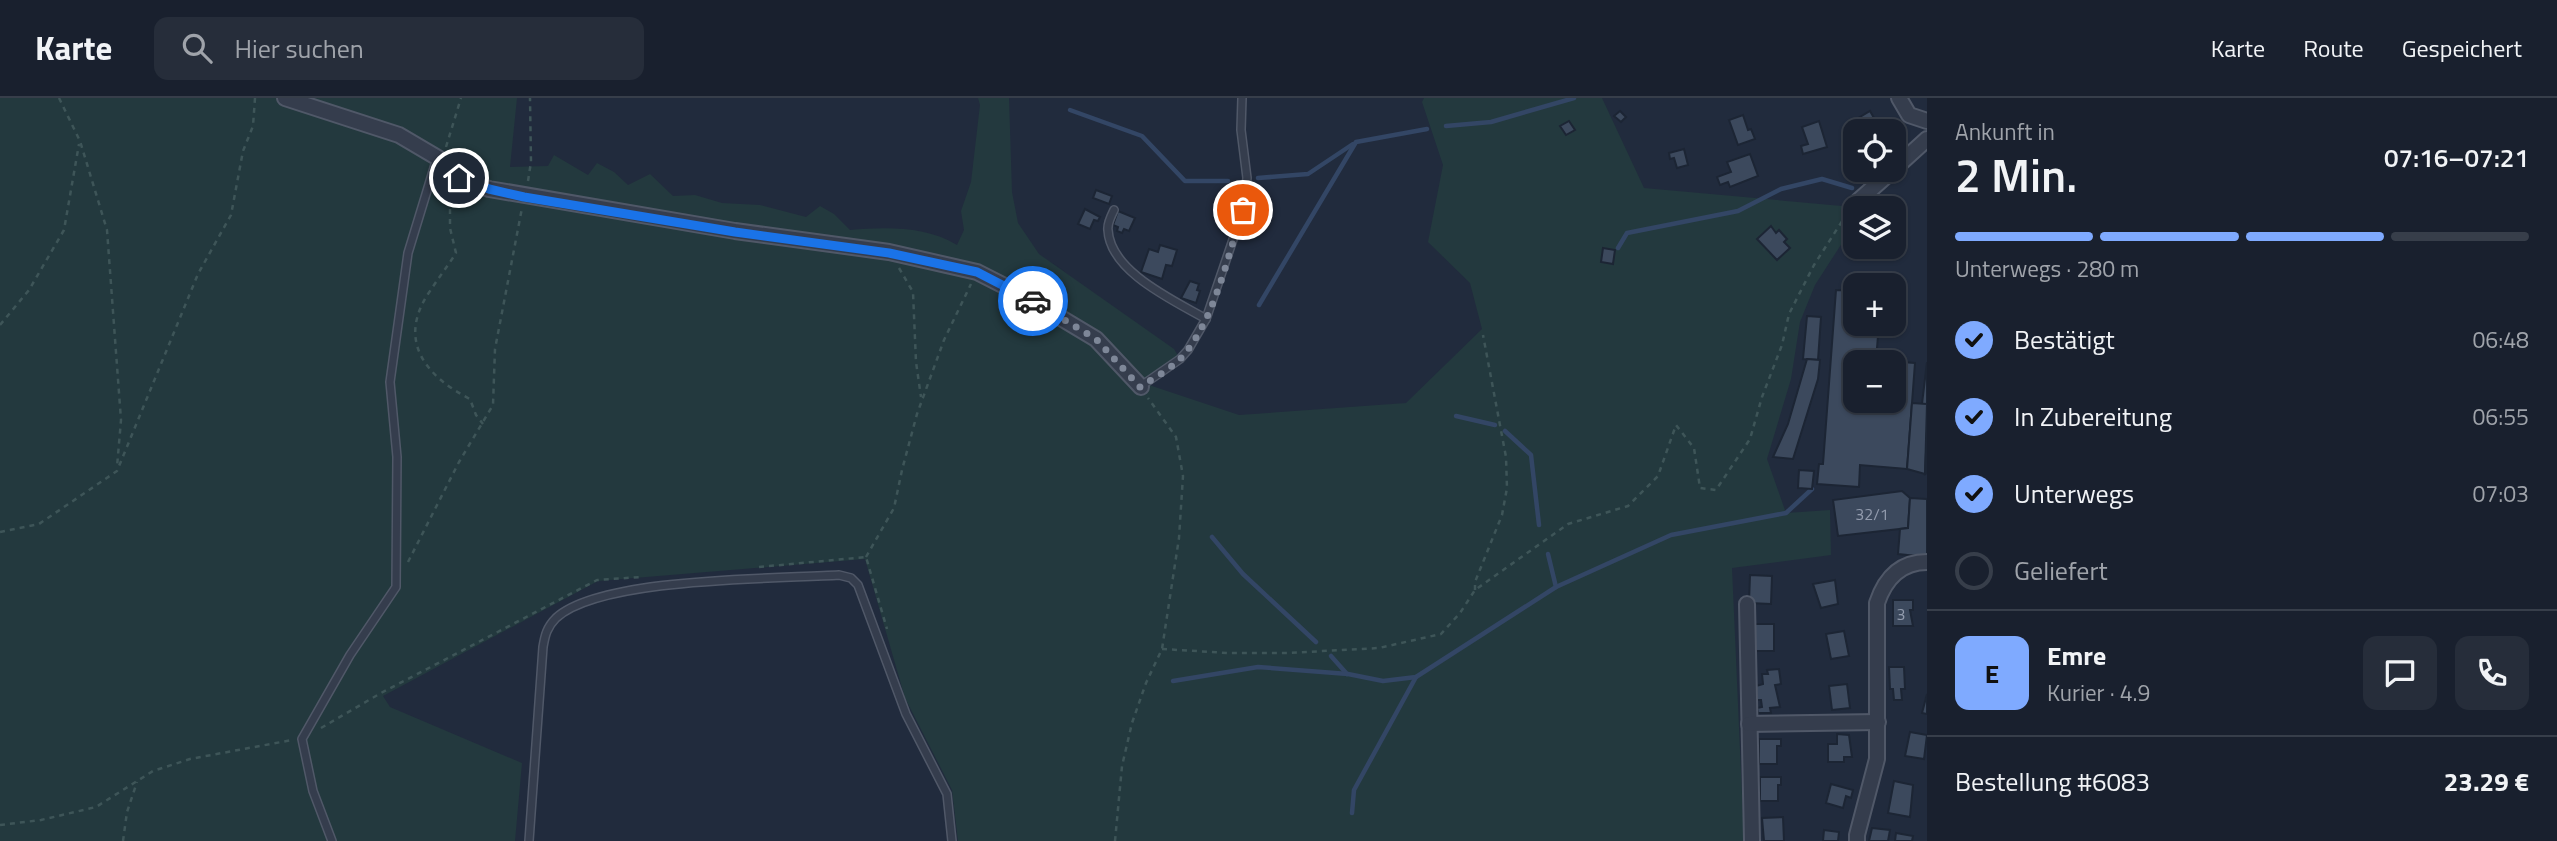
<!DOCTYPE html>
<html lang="de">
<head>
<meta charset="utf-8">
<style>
	:root { --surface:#19202e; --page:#262d3a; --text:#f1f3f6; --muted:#9fa3aa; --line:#373e4a; --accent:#7faaff }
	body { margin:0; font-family:"Titillium Web",sans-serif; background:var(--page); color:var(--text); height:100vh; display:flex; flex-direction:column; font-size:26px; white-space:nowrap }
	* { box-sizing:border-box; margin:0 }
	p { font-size:23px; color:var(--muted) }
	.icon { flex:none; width:38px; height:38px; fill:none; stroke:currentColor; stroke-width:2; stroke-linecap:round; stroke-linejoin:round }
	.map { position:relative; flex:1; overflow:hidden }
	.details { display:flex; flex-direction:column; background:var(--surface); width:630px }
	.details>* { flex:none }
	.controls { position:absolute; left:1843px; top:21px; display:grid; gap:14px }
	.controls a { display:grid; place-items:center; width:63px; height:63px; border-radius:14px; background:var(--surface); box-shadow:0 2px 5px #0004,0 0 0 2px var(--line); font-size:35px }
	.pin { position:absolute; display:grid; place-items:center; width:60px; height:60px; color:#fff; margin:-30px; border:4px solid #fff; border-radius:50%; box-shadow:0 2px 7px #0007 }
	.courier { position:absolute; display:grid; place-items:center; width:70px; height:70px; margin:-35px; border:5px solid #1a73e8; border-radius:50%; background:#fff; color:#222; box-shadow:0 2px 9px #0007 }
	.overview em { font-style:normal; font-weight:600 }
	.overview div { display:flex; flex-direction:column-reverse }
	.overview { display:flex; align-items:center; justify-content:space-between; height:119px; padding:0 28px }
	h1 { font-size:46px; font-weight:600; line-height:52px }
	.bar { display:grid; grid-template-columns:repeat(4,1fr); gap:10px 7px; align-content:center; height:84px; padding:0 28px }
	.bar i { height:9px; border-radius:5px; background:var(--line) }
	.bar .on { background:var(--accent) }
	.bar p { grid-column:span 4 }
	.line { display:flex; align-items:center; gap:18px; padding:0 28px; border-top:2px solid var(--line) }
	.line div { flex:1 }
	.round { display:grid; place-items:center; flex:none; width:74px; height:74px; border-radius:14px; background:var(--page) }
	ol { padding:0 28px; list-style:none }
	li { display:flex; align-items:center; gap:21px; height:77px }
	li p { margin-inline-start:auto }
	li .icon { padding:7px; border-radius:50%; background:var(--accent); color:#111; stroke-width:4 }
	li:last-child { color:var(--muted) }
	li i { width:38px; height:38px; border:4px solid var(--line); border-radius:50% }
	header { display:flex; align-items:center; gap:42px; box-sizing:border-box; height:98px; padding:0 35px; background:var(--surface); border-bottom:2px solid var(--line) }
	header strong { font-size:33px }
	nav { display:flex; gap:38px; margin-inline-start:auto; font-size:24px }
	.search { width:490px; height:63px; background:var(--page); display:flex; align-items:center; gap:18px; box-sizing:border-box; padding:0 24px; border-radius:14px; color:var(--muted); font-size:26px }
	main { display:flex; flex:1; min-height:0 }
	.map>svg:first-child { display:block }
	.green { fill:#23393e }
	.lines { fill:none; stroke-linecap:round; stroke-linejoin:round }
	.stream { stroke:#334665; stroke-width:4.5 }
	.building { fill:#3c495d; stroke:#1c2534; stroke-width:2; fill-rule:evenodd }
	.service-casing { stroke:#505868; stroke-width:10 }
	.minor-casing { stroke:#505868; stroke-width:18 }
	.path { stroke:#3e5558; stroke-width:2.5; stroke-dasharray:5 5; stroke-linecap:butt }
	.service { stroke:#353d4d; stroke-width:7 }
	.minor { stroke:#353d4d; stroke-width:14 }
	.done { stroke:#7e8798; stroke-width:7; stroke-dasharray:0 12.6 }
	.route { stroke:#1a73e8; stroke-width:9 }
	.labels { text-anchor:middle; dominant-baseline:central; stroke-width:7; stroke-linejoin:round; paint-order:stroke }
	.number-label { font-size:16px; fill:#939cae }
</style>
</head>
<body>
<header>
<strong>Karte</strong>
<div class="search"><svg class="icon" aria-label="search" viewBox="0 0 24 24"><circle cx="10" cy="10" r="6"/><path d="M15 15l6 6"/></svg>Hier suchen</div>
<nav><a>Karte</a><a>Route</a><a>Gespeichert</a></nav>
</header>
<main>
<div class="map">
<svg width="1927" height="743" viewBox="0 0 1927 743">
	<rect width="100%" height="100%" fill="#212b3d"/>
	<path class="green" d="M0 0H517L510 69 548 68 554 57 588 77 597 65 614 74 628 87 650 76 673 98 695 97 722 105 760 107 806 119 820 108 834 116 850 132C886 129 926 128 957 147L964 132 961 113 971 84 980 7 978 0H1009L1012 94 1018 125 1039 156 1174 251 1180 261 1146 286 1239 317 1406 305 1482 231 1470 185 1428 144 1443 67 1422 4 1424 0H1602L1644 90 1864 110H1855V125L1815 187 1800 224 1791 281 1767 361 1786 415 1830 412 1831 457 1732 470 1744 743H958L952 692 905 600 865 461 598 483 383 598 390 609 522 665 515 743H0Z"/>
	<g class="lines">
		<g class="stream">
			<polyline points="1070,12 1142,38 1185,83 1228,83"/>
			<polyline points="1446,28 1491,24 1574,0"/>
			<polyline points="1258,80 1308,76 1353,46"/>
			<polyline points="1618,150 1627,135 1738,113 1781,91 1822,81 1852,90"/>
			<polyline points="1259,207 1356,44 1427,31"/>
			<polyline points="1456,318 1495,327"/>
			<polyline points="1505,333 1531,357 1539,427"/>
			<polyline points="1212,439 1243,476 1316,544"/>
			<polyline points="1548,456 1556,489"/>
			<polyline points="1331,558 1347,576"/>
			<polyline points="1173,583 1258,569 1348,576 1383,583 1416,579 1556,489 1671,437 1786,415 1812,391"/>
			<polyline points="1352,715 1354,692 1416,579"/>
		</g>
	</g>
	<g class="building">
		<polygon points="1620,13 1626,19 1621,24 1614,18"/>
		<polygon points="1870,13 1878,27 1868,33 1862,33 1855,22"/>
		<polygon points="1743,17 1748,32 1751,31 1755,41 1738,47 1729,22"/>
		<polygon points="1885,22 1892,33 1868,33 1878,27"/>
		<polygon points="1569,23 1575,32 1566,37 1560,28"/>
		<polygon points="1819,23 1827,49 1803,56 1801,48 1808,46 1802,29"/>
		<polygon points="1684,51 1688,67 1677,70 1674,60 1670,61 1669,55"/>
		<polygon points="1750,56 1758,78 1730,89 1728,84 1720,87 1717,79 1731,74 1727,64"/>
		<polygon points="1096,92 1112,98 1109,106 1093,100"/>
		<polygon points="1085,111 1100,119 1098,123 1094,122 1090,131 1078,126"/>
		<polygon points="1118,113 1135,120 1129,133 1124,131 1122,135 1117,133 1118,129 1113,127"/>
		<polygon points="1771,128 1776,135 1779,132 1787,141 1784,144 1790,150 1777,162 1757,141"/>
		<polygon points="1160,147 1177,152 1172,168 1166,167 1162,181 1141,174 1149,151 1158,154"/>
		<polygon points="1603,150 1615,152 1613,166 1601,164"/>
		<polygon points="1190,183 1199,186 1197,192 1200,193 1196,205 1181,200"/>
		<path d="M1836 192 1855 193V226H1879L1876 262 1915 265 1907 371 1860 367 1859 389 1817 386 1819 366H1823ZM1855 264H1894V303H1855Z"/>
		<polygon points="1807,218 1821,219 1818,262 1803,261"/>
		<polygon points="1807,261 1820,262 1818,281 1793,361 1773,359 1788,326"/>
		<polygon points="1927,264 1927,306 1922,306"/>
		<polygon points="1912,305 1927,306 1925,376 1907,371"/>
		<polygon points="1927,334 1927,375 1925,376"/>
		<polygon points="1799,372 1814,373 1812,391 1798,390"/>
		<polygon points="1902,393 1910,400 1908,430 1838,438 1833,402"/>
		<polygon points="1910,400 1927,401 1927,459 1898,456 1900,431 1908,430"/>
		<polygon points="1750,477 1772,478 1771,506 1749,505"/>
		<polygon points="1835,482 1838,506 1821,510 1813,486"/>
		<polygon points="1893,502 1913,502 1913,512 1910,512 1913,528 1893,528"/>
		<rect x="1752" y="526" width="22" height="27"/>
		<polygon points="1844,533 1849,558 1831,561 1826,536"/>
		<polygon points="1889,569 1904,569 1905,591 1901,591 1902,602 1894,602 1893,591 1890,591"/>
		<polygon points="1779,571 1781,586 1775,587 1780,609 1770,610 1771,615 1758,615 1757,610 1762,609 1761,602 1757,602 1756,588 1763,586 1762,576 1768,576 1767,572"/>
		<polygon points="1847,586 1850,610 1832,612 1829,588"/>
		<polygon points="1927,596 1927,616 1922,615"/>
		<polygon points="1910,634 1927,637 1924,661 1905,658"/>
		<polygon points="1837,636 1849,637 1852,659 1844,659 1844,664 1828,664 1828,646 1837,646"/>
		<polygon points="1759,641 1781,641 1781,648 1777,648 1777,666 1759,666"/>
		<polygon points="1760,679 1781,679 1781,687 1778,687 1778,703 1760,703"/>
		<polygon points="1894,683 1913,687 1910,719 1888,715"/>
		<polygon points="1831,686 1853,692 1851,700 1846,698 1843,710 1826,705"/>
		<polygon points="1783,719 1784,743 1764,743 1762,720"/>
		<polygon points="1872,730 1890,732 1888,743 1869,743"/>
		<polygon points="1824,732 1839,734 1838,743 1823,743"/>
		<polygon points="1896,735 1913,738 1912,743 1895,743"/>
	</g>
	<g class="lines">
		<defs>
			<g id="service">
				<path d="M1114 112C1111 118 1107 126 1108 132 1110 174 1175 203 1206 221"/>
				<polyline points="1141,288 1180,261 1188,252 1206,221 1243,112 1247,80 1241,32 1242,0"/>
				<polyline points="332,743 313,693 302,641 350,557 396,489 397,359 390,284 408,155 437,60"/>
				<path d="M529 743 543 549C545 537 547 529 556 520 600 479 776 481 839 477L851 480 858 487 906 616 947 696 952 743"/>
			</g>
			<g id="minor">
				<polyline points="285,0 399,37 438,60 459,80 489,91 735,133 889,154 977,174 1026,199 1096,241 1141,289"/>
				<polyline points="1899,0 1909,17 1927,23"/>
				<polyline points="1894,71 1927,41"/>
				<polyline points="1858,103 1893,72"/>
				<polyline points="1747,506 1752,742"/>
				<polyline points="1749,626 1878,624"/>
				<path d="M1857 743V737L1877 661V505C1885 481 1900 464 1927 464"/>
			</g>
		</defs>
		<use href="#service" class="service-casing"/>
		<use href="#minor" class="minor-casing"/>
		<g class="path">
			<polyline points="59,0 80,43 107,132 121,322 117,369"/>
			<polyline points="446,49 461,0"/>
			<polyline points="528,83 531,64 530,0"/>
			<path d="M450 91V130L456 155C447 169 437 182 428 196 397 244 427 279 470 301L476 317 483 326"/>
			<polyline points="899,170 913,194 916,264 921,299"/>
			<polyline points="0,227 29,192 64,132 79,46"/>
			<polyline points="0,434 39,426 117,373 198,176 231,117 243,53 253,28 255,0"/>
			<polyline points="866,459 894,410 902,372 917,316 944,242 971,186"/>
			<polyline points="408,464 459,364 493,307 495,251 522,110"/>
			<polyline points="759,469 866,459 887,531"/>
			<polyline points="1475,492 1475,484 1502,417 1507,390 1506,359 1483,237"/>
			<polyline points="1162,551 1228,555 1287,555 1379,550 1441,536 1460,515 1475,492 1568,426 1628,408 1658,378 1676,327 1694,350 1700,390 1716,392 1750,341 1762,299 1782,247 1789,216 1814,167 1848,114"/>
			<polyline points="321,630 381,595 597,482 641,479"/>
			<polyline points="0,727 41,722 96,709 153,673 190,661 292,642"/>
			<polyline points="123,743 127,714 137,684"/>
			<polyline points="1115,743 1122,668 1132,625 1146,585 1162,551 1179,440 1183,378 1176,339 1148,300"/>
		</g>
		<use href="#service" class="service"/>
		<use href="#minor" class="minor"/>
	</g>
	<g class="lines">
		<path class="done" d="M1033 203 1096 241 1140 289C1156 279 1176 268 1187 253 1216 215 1228 157 1243 112"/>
		<polyline class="route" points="459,80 489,91 524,99 735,134 889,155 977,174 1033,203"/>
	</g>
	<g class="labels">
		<g class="number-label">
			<text x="1872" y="416">32/1</text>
			<text x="1901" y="516">3</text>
		</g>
	</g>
</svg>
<div class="controls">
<a><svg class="icon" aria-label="locate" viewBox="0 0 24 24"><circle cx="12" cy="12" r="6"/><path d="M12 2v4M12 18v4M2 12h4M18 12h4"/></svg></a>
<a><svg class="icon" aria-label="layers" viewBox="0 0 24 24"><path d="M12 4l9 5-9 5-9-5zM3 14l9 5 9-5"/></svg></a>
<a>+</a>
<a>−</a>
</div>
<div class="pin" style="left:1243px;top:112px;background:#ea580c"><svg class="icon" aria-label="bag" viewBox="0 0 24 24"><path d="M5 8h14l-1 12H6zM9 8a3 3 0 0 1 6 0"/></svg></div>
<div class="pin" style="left:459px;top:80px;background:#1f2937"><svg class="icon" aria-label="home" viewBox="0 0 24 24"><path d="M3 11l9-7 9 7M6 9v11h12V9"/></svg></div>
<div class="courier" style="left:1033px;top:203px"><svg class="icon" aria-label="car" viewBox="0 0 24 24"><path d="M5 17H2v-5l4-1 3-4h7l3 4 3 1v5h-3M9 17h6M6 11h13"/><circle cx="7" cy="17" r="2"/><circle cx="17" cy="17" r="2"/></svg></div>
</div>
<section class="details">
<div class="overview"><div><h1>2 Min.</h1><p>Ankunft in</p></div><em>07:16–07:21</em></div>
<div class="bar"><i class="on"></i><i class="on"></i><i class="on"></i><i></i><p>Unterwegs · 280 m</p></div>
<ol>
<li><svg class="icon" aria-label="check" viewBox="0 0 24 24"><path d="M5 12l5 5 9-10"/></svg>Bestätigt<p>06:48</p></li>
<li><svg class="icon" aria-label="check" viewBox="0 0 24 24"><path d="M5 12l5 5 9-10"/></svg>In Zubereitung<p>06:55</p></li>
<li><svg class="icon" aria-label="check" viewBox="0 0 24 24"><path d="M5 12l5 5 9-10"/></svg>Unterwegs<p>07:03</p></li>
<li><i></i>Geliefert</li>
</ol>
<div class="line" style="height:126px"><b class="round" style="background:var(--accent);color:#111">E</b><div><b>Emre</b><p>Kurier · 4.9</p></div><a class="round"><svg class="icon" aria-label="chat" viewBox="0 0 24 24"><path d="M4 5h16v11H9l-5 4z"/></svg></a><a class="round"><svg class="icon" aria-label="phone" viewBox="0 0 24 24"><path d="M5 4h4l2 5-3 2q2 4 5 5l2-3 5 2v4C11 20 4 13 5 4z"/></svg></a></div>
<div class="line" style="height:91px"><div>Bestellung #6083</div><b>23.29 €</b></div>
</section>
</main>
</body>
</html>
